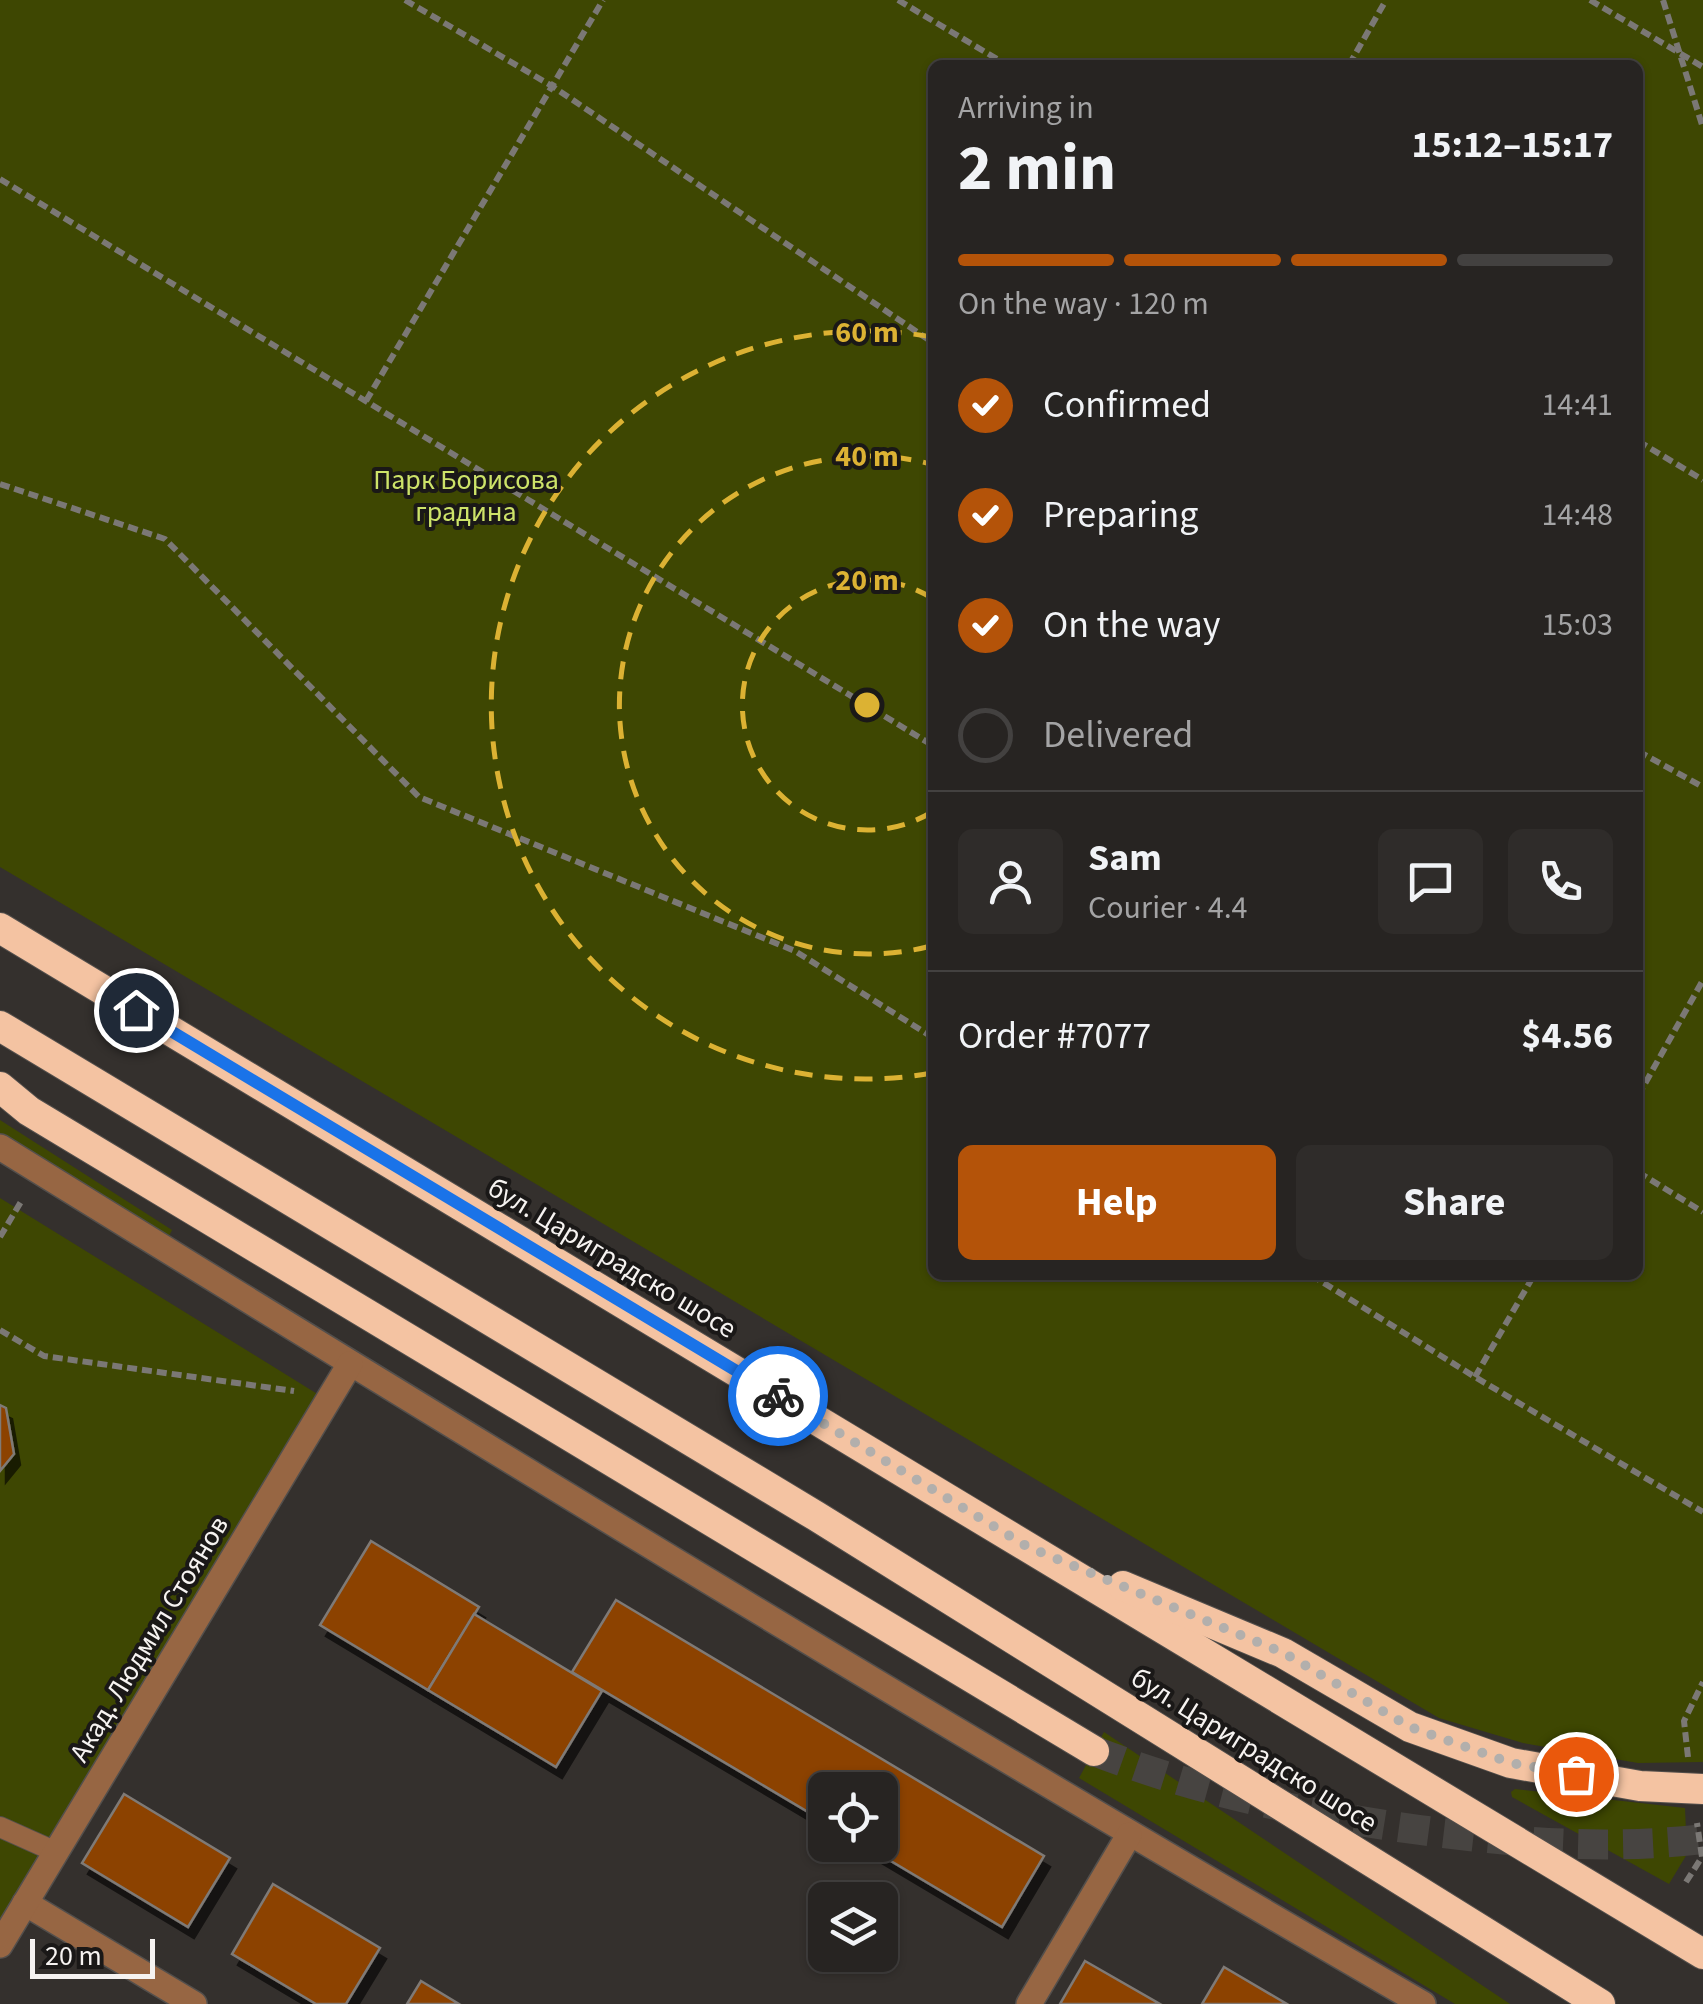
<!DOCTYPE html>
<html lang="en">
<head>
<meta charset="utf-8">
<style>
	:root { --surface:#272422; --page:#2f2c2a; --text:#f1f3f6; --muted:#a4a4a5; --line:#434140; --accent:#b45309 }
	body { margin:0; font-family:"Source Sans 3",sans-serif; background:var(--page); color:var(--text); height:100vh; display:flex; flex-direction:column; font-size:38px; white-space:nowrap }
	* { box-sizing:border-box; margin:0 }
	p { font-size:32px; color:var(--muted) }
	.icon { flex:none; width:55px; height:55px; fill:none; stroke:currentColor; stroke-width:2; stroke-linecap:round; stroke-linejoin:round }
	.map { position:relative; flex:1; overflow:hidden }
	.sheet { position:absolute; left:928px; top:60px; width:715px; height:1220px; display:flex; flex-direction:column; background:var(--surface); border-radius:15px; box-shadow:0 2px 8px #0004,0 0 0 2px var(--line) }
	.sheet>* { flex:none }
	.buttons { position:absolute; left:808px; top:1772px; display:grid; gap:20px }
	.buttons a { display:grid; place-items:center; width:90px; height:90px; border-radius:15px; background:var(--surface); box-shadow:0 2px 8px #0004,0 0 0 2px var(--line); font-size:50px }
	.scale { position:absolute; left:30px; bottom:25px; width:125px; box-sizing:border-box; padding-left:10px; border:5px solid #f6f3f1; border-top:0; font-size:28px; line-height:35px; white-space:nowrap; color:#f6f3f1; -webkit-text-stroke:8px #1a1817; paint-order:stroke }
	.pin { position:absolute; display:grid; place-items:center; width:85px; height:85px; color:#fff; margin:-42px; border:5px solid #fff; border-radius:50%; box-shadow:0 2px 10px #0007 }
	.courier { position:absolute; display:grid; place-items:center; width:100px; height:100px; margin:-50px; border:8px solid #1a73e8; border-radius:50%; background:#fff; color:#222; box-shadow:0 2px 12px #0007 }
	.headline em { font-style:normal; font-weight:700 }
	.headline div { display:flex; flex-direction:column-reverse }
	.headline { display:flex; align-items:center; justify-content:space-between; height:170px; padding:0 30px }
	h1 { font-size:65px; font-weight:700; line-height:75px }
	.bar { display:grid; grid-template-columns:repeat(4,1fr); gap:15px 10px; align-content:center; height:120px; padding:0 30px }
	.bar i { height:12px; border-radius:8px; background:var(--line) }
	.bar .selected { background:var(--accent) }
	.bar p { grid-column:span 4 }
	.line { display:flex; align-items:center; gap:25px; padding:0 30px; border-top:2px solid var(--line) }
	.line div { flex:1 }
	.round { display:grid; place-items:center; flex:none; width:105px; height:105px; border-radius:15px; background:var(--page) }
	ol { padding:0 30px; list-style:none }
	li { display:flex; align-items:center; gap:30px; height:110px }
	li p { margin-inline-start:auto }
	li .icon { padding:10px; border-radius:50%; background:var(--accent); color:#fff; stroke-width:4 }
	li:last-child { color:var(--muted) }
	li i { width:55px; height:55px; border:5px solid var(--line); border-radius:50% }
	.button { display:flex; gap:20px; margin-top:auto; padding:20px 30px }
	.button a { flex:1; height:115px; border-radius:15px; background:var(--accent); color:#fff; font-size:40px; font-weight:700; line-height:115px; text-align:center }
	.button a+a { background:var(--page); color:var(--text) }
	.map>svg:first-child { display:block }
	.green { fill:#3e4702; fill-rule:evenodd }
	.building { fill:#8c4201; stroke:#7f7a76; stroke-width:2.5; filter:url(#shadow) }
	.lines { fill:none; stroke-linecap:round; stroke-linejoin:round }
	.highway-tunnel { stroke:#474441; stroke-width:30; stroke-dasharray:30 15; stroke-linecap:butt }
	.lane-casing { stroke:#534f4c; stroke-width:22 }
	.street-casing { stroke:#534f4c; stroke-width:28 }
	.highway-casing { stroke:#534f4c; stroke-width:32 }
	.path { stroke:#7b7875; stroke-width:6; stroke-dasharray:10 5; stroke-linecap:butt }
	.lane { stroke:#976643; stroke-width:20 }
	.street { stroke:#976643; stroke-width:25 }
	.highway { stroke:#f4c3a2; stroke-width:30 }
	.done { stroke:#b2afac; stroke-width:10; stroke-dasharray:0 18 }
	.route { stroke:#1a73e8; stroke-width:12 }
	.ring { fill:none; stroke:#dcb233; stroke-width:5; stroke-dasharray:18 12 }
	.labels { text-anchor:middle; dominant-baseline:central; stroke-width:8; stroke-linejoin:round; paint-order:stroke }
	.park-label { font-size:28px; fill:#cde369; stroke:#1a1817 }
	.street-label { font-size:28px; fill:#f6f3f1; stroke:#1a1817 }
	.centre { fill:#dcb233; stroke:#1a1817; stroke-width:5 }
	.ring-label { font-size:30px; text-anchor:middle; font-weight:bold; fill:#dcb233; stroke:#1a1817; stroke-width:8; stroke-linejoin:round; paint-order:stroke }
</style>
</head>
<body>
<div class="map">
<svg width="1703" height="2004" viewBox="0 0 1703 2004">
	<defs>
		<filter id="shadow"><feDropShadow dx="6" dy="11" stdDeviation="0" flood-color="#0009"/></filter>
	</defs>
	<rect width="100%" height="100%" fill="#34302d"/>
	<g class="green">
		<path d="M0 0H1703V1762L1638 1763 1523 1743 1439 1718 0 867ZM1638 65V1275H932V65Z"/>
		<polygon points="0,1120 172,1230 166,1242 0,1135"/>
		<polygon points="0,1198 319,1395 0,1945 0,1472 14,1454 6,1408 0,1405"/>
		<polygon points="1104,1732 1510,2004 1455,2004 1079,1778"/>
		<polygon points="1515,1789 1685,1808 1687,1854 1669,1884 1512,1797 1511,1792"/>
	</g>
	<g class="building">
		<polygon points="0,1405 6,1408 14,1454 0,1471"/>
		<polygon points="371,1541 479,1607 428,1690 320,1625"/>
		<polygon points="616,1600 1044,1856 1002,1927 864,1845 880,1845 880,1790 825,1790 825,1822 572,1672"/>
		<polygon points="474,1614 602,1691 556,1767 428,1690"/>
		<polygon points="124,1794 230,1858 188,1927 82,1863"/>
		<polygon points="273,1884 380,1948 346,2004 316,2004 232,1954"/>
		<polygon points="1085,1961 1160,2004 1060,2004"/>
		<polygon points="1224,1967 1287,2004 1202,2004"/>
		<polygon points="421,1981 459,2004 407,2004"/>
	</g>
	<g class="lines">
		<path class="highway-tunnel" d="M1094 1751C1200 1792 1308 1815 1420 1830 1515 1843 1608 1850 1703 1839"/>
		<defs>
			<polyline id="lane" points="0,1827 56,1852"/>
			<g id="street">
				<path d="M0 1147C471 1438 943 1727 1423 2004"/>
				<polyline points="25,1903 194,2004"/>
				<polyline points="0,1945 350,1364"/>
				<polyline points="1029,2004 1129,1835"/>
			</g>
			<g id="highway">
				<polyline points="0,928 1703,1954"/>
				<polyline points="0,1026 816,1516 1600,2004"/>
				<polyline points="0,1087 29,1111 1094,1751"/>
				<polyline points="1123,1586 1283,1653 1410,1727 1511,1763 1640,1786 1703,1789"/>
			</g>
		</defs>
		<use href="#lane" class="lane-casing"/>
		<use href="#street" class="street-casing"/>
		<use href="#highway" class="highway-casing"/>
		<g class="path">
			<polyline points="405,0 552,86 932,342"/>
			<polyline points="898,0 1007,65"/>
			<polyline points="1590,0 1703,67"/>
			<polyline points="1663,0 1703,128"/>
			<polyline points="1349,65 1386,0"/>
			<polyline points="0,179 932,745"/>
			<polyline points="366,401 603,0"/>
			<polyline points="1638,441 1703,480"/>
			<polyline points="0,484 165,539 419,797 795,951 932,1037"/>
			<polyline points="1638,751 1703,787"/>
			<polyline points="1638,1096 1703,980"/>
			<polyline points="1638,1172 1703,1212"/>
			<polyline points="0,1237 22,1200"/>
			<polyline points="1311,1275 1475,1377 1703,1512"/>
			<polyline points="0,1330 44,1356 294,1391"/>
			<polyline points="1475,1377 1534,1275"/>
			<polyline points="1688,1757 1684,1721 1703,1682"/>
			<polyline points="1686,1882 1702,1857 1697,1823"/>
		</g>
		<use href="#lane" class="lane"/>
		<use href="#street" class="street"/>
		<use href="#highway" class="highway"/>
	</g>
	<g class="lines">
		<polyline class="done" points="778,1396 1028,1547 1284,1653 1410,1727 1511,1763 1576,1774"/>
		<polyline class="route" points="136,1010 778,1396"/>
	</g>
	<g class="ring">
		<path d="M932 812A125 125 0 1 1 932 598"/>
		<path d="M931 946A249 249 0 1 1 931 464"/>
		<path d="M932 1073A374 374 0 1 1 932 337"/>
	</g>
	<g class="labels">
		<g class="park-label">
			<text x="466" y="480">Парк Борисова<tspan x="466" dy="32">градина</tspan></text>
		</g>
		<g class="street-label">
			<text transform="translate(612 1258) rotate(31)">бул. Цариградско шосе</text>
			<text transform="translate(149 1639) rotate(-59)">Акад. Людмил Стоянов</text>
			<text transform="translate(1254 1750) rotate(32)">бул. Цариградско шосе</text>
		</g>
	</g>
	<circle cx="867" cy="705" r="15" class="centre"/>
	<g class="ring-label">
		<text x="867" y="342">60 m</text>
		<text x="867" y="466">40 m</text>
		<text x="867" y="590">20 m</text>
	</g>
</svg>
<div class="buttons">
<a><svg class="icon" aria-label="locate" viewBox="0 0 24 24"><circle cx="12" cy="12" r="6"/><path d="M12 2v4M12 18v4M2 12h4M18 12h4"/></svg></a>
<a><svg class="icon" aria-label="layers" viewBox="0 0 24 24"><path d="M12 4l9 5-9 5-9-5zM3 14l9 5 9-5"/></svg></a>
</div>
<div class="scale">20 m</div>
<div class="pin" style="left:1576px;top:1774px;background:#ea580c"><svg class="icon" aria-label="bag" viewBox="0 0 24 24"><path d="M5 8h14l-1 12H6zM9 8a3 3 0 0 1 6 0"/></svg></div>
<div class="pin" style="left:136px;top:1010px;background:#1f2937"><svg class="icon" aria-label="home" viewBox="0 0 24 24"><path d="M3 11l9-7 9 7M6 9v11h12V9"/></svg></div>
<div class="courier" style="left:778px;top:1396px"><svg class="icon" aria-label="bike" viewBox="0 0 24 24"><circle cx="6" cy="16" r="4"/><circle cx="18" cy="16" r="4"/><path d="M6 16l4-8h5l3 8M10 8l3 8H6M13 5h3"/></svg></div>
<section class="sheet">
<div class="headline"><div><h1>2 min</h1><p>Arriving in</p></div><em>15:12–15:17</em></div>
<div class="bar"><i class="selected"></i><i class="selected"></i><i class="selected"></i><i></i><p>On the way · 120 m</p></div>
<ol>
<li><svg class="icon" aria-label="check" viewBox="0 0 24 24"><path d="M5 12l5 5 9-10"/></svg>Confirmed<p>14:41</p></li>
<li><svg class="icon" aria-label="check" viewBox="0 0 24 24"><path d="M5 12l5 5 9-10"/></svg>Preparing<p>14:48</p></li>
<li><svg class="icon" aria-label="check" viewBox="0 0 24 24"><path d="M5 12l5 5 9-10"/></svg>On the way<p>15:03</p></li>
<li><i></i>Delivered</li>
</ol>
<div class="line" style="height:180px"><a class="round"><svg class="icon" aria-label="person" viewBox="0 0 24 24"><circle cx="12" cy="8" r="4"/><path d="M4 21q1-7 8-7t8 7"/></svg></a><div><b>Sam</b><p>Courier · 4.4</p></div><a class="round"><svg class="icon" aria-label="chat" viewBox="0 0 24 24"><path d="M4 5h16v11H9l-5 4z"/></svg></a><a class="round"><svg class="icon" aria-label="phone" viewBox="0 0 24 24"><path d="M5 4h4l2 5-3 2q2 4 5 5l2-3 5 2v4C11 20 4 13 5 4z"/></svg></a></div>
<div class="line" style="height:130px"><div>Order #7077</div><b>$4.56</b></div>
<div class="button"><a>Help</a><a>Share</a></div>
</section>
</div>
</body>
</html>
